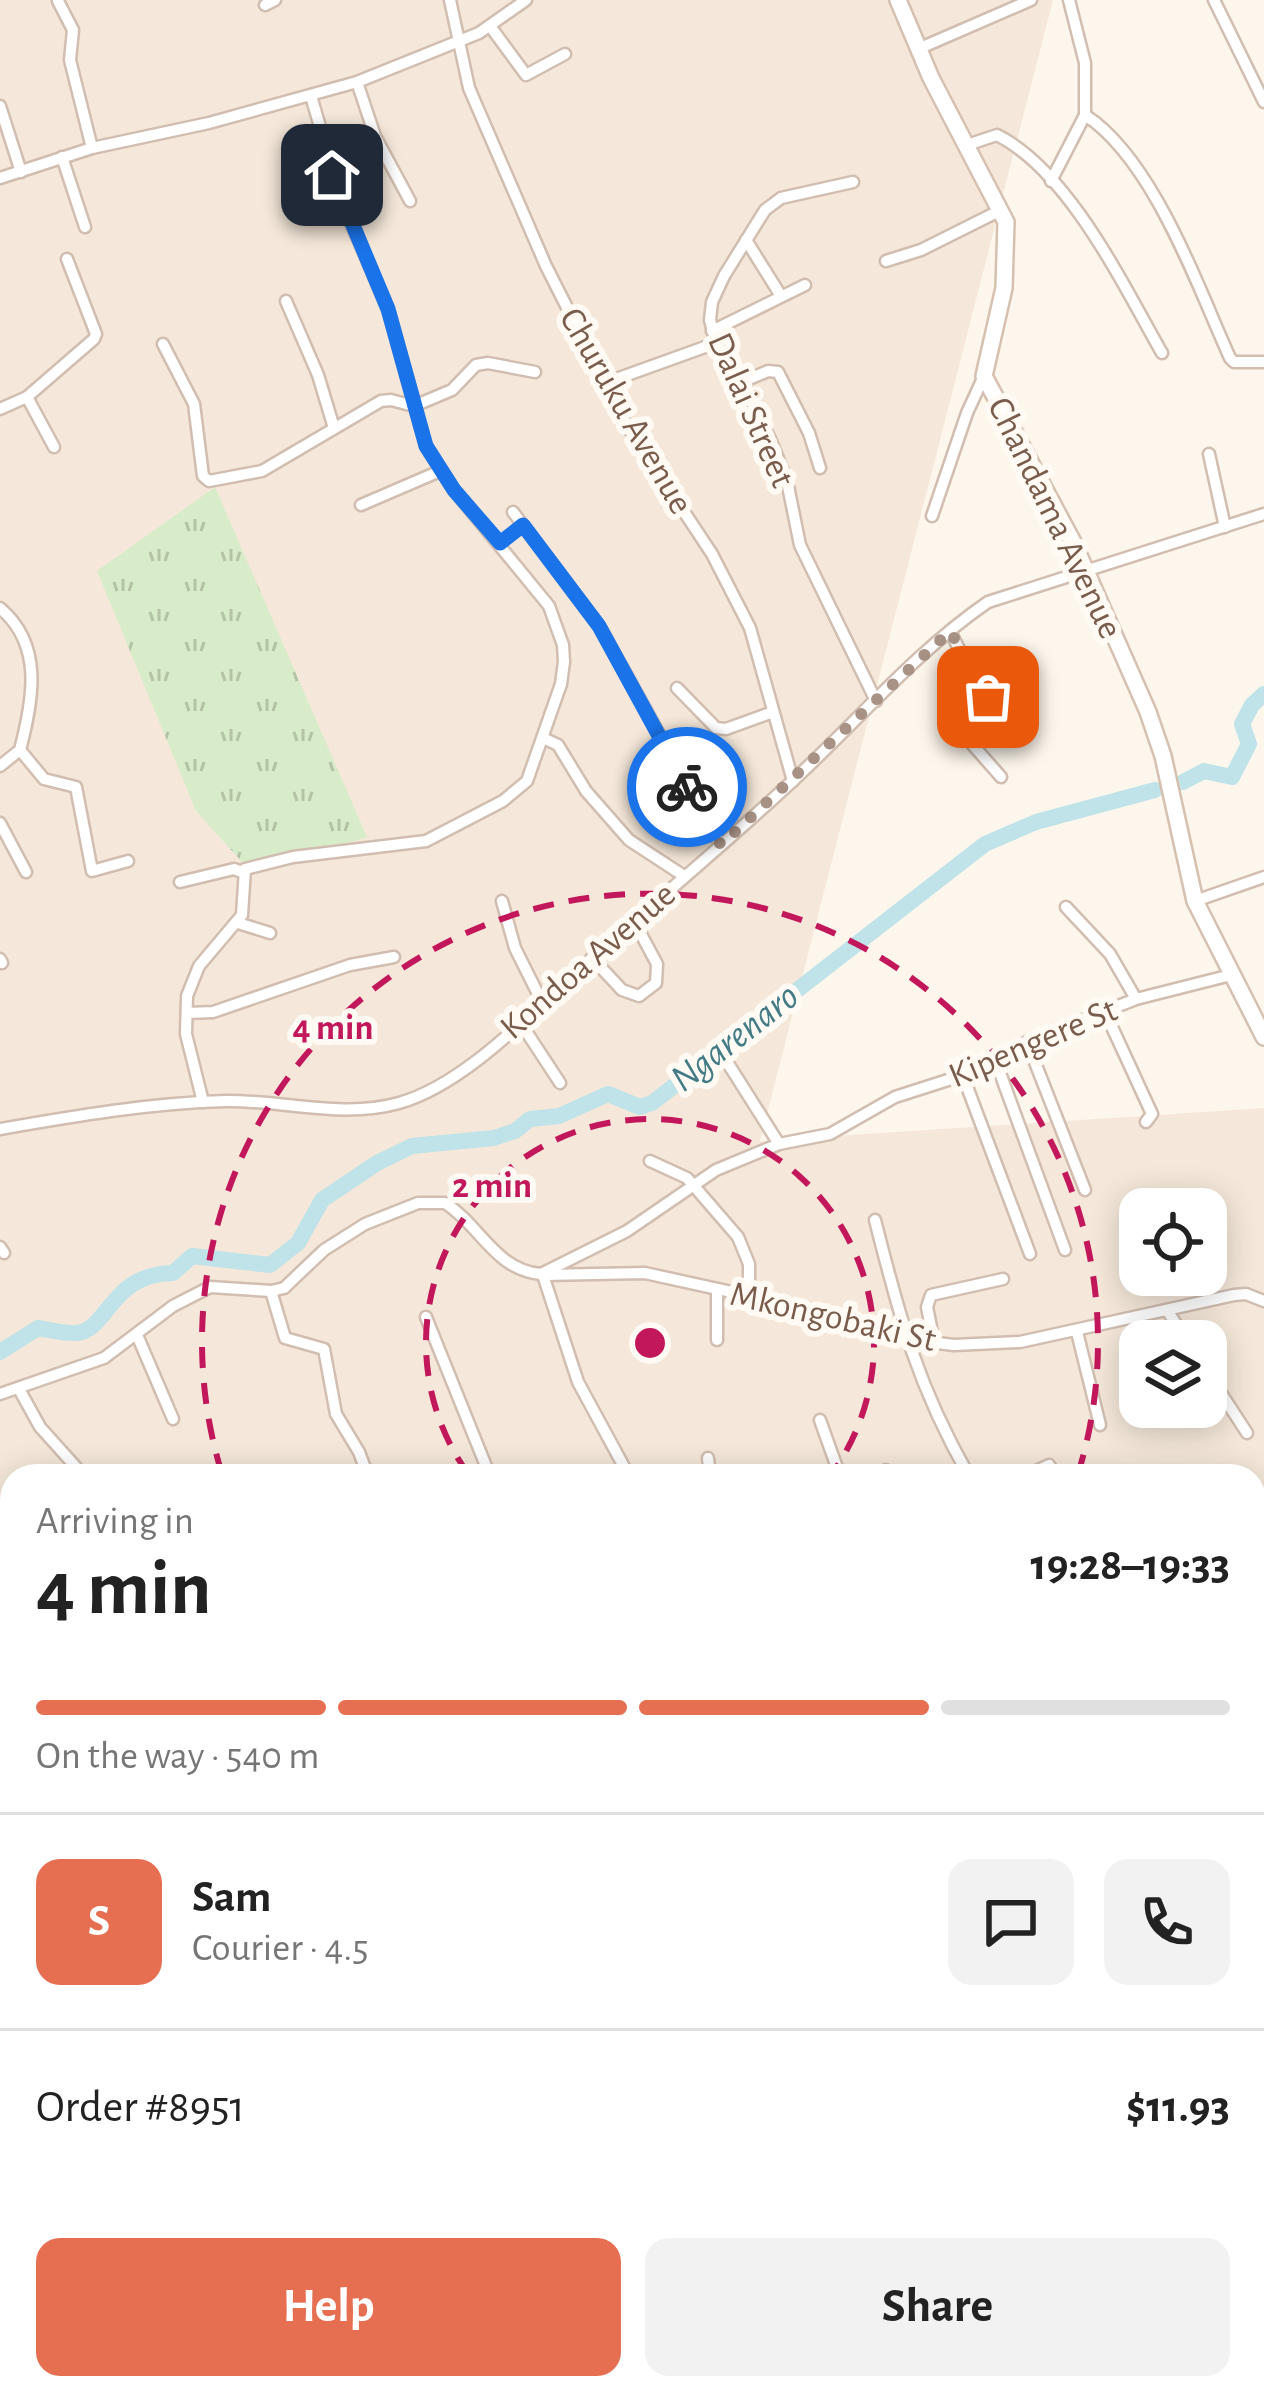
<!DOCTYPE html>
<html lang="en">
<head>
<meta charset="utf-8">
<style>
	:root { --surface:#fff; --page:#f2f2f2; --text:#222; --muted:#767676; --line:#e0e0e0; --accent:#e76f51 }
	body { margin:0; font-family:"Alegreya Sans",sans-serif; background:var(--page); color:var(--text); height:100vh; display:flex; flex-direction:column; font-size:45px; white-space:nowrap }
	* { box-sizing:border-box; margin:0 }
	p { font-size:39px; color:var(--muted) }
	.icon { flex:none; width:66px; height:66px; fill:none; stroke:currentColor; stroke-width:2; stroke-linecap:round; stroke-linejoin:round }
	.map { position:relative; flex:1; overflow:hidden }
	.drawer { position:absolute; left:0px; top:1464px; width:1266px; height:936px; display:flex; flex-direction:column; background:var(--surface); border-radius:36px 36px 0 0; box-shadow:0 6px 30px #0003 }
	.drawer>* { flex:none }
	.tools { position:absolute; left:1119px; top:1188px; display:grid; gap:24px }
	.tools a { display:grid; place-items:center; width:108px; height:108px; border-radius:24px; background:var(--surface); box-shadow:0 6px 30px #0003; font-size:60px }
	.pin { position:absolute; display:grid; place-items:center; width:102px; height:102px; color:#fff; margin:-51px; border-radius:24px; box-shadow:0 6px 18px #0006 }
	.courier { position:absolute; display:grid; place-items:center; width:120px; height:120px; margin:-60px; border:9px solid #1a73e8; border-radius:50%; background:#fff; color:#222; box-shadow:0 3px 15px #0007 }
	.overview em { font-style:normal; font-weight:700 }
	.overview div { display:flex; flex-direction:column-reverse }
	.overview { display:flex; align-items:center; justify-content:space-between; height:204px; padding:0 36px }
	h1 { font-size:78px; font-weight:700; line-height:90px }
	.bar { display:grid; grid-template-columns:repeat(4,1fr); gap:18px 12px; align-content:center; height:144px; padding:0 36px }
	.bar i { height:15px; border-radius:9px; background:var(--line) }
	.bar .current { background:var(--accent) }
	.bar p { grid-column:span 4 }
	.line { display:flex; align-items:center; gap:30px; padding:0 36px; border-top:3px solid var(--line) }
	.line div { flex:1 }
	.round { display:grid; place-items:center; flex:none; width:126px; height:126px; border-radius:24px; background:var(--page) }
	.button { display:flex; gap:24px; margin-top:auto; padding:24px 36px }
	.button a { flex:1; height:138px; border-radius:24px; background:var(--accent); color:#fff; font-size:48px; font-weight:700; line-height:138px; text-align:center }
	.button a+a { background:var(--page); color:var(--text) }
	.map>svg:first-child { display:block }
	.residential { fill:#f5e8da; fill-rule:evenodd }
	.grass { fill:url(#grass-tufts) }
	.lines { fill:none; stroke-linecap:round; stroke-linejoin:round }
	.river { stroke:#bfe3e8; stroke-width:16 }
	.street-casing { stroke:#d1beb0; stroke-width:15 }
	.secondary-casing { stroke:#d6c0b0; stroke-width:20 }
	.street { stroke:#fff; stroke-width:10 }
	.secondary { stroke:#fff; stroke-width:15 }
	.done { stroke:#a89285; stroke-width:12; stroke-dasharray:0 21.6 }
	.route { stroke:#1a73e8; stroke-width:15 }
	.ring { fill:none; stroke:#c2185b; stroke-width:6; stroke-dasharray:21 15 }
	.labels { text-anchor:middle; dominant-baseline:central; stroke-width:12; stroke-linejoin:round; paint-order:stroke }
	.street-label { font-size:36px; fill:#7a5c4d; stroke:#fffaf3 }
	.water-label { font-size:39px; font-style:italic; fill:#437c86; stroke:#fffaf3 }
	.centre { fill:#c2185b; stroke:#fffaf3; stroke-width:6 }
	.ring-label { font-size:36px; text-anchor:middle; font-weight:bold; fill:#c2185b; stroke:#fffaf3; stroke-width:12; stroke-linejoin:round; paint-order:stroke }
</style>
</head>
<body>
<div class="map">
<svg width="1264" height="2400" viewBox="0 0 1264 2400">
	<defs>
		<pattern id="grass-tufts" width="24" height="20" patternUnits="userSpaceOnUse" patternTransform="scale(3)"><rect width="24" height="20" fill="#d8ecc9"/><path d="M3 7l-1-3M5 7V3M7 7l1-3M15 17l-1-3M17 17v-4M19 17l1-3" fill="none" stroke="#b4c2a5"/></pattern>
	</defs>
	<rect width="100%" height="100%" fill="#fdf6ec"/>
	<path class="residential" d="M0 0H1053L760 1141 1264 1108V2400H0ZM1140 1209H1206V1275H1140ZM1140 1341H1206V1407H1140ZM12 1476H1254V2388H12Z"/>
	<polygon class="grass" points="215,487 367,837 251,872 196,811 97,571"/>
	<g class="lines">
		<g class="river">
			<polyline points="1183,782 1204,771 1232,777 1249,744 1242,724 1252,705 1264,694"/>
			<path d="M0 1352 38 1328C50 1330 65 1334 77 1333 109 1329 110 1274 173 1273L192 1256 270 1265 298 1243 322 1200 377 1163 412 1146 494 1138 515 1131 530 1119 559 1116 608 1094 640 1107 652 1103 985 844 1036 822 1155 790"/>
			<polyline points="1254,1783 1264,1781"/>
			<polyline points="233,2391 237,2400"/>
		</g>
		<defs>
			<g id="street">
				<polyline points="450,0 469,88 546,266 626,424 712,554 750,628 793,781"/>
				<polyline points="1214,0 1264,102"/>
				<polyline points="58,1 73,30 70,60 92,148"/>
				<polyline points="265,5 275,0"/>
				<polyline points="490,26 526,75 565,54"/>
				<polyline points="918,49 1031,0"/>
				<polyline points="357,82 375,136 410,201"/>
				<polyline points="0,106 21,172"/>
				<path d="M1085 115C1153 159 1197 285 1230 358L1234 362H1264"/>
				<path d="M967 145 997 135C1069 171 1123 285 1162 353"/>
				<polyline points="62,157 85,227"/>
				<polyline points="0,178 92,148 209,123 357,82 479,33 526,0"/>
				<polyline points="1051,181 1085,115 1085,63 1069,0"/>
				<polyline points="853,182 781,198 765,210 724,276 712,302 710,320 716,343 742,382 771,441 787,481 800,545 876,701"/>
				<polyline points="746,240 781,296"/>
				<polyline points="886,261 921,250 1001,210"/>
				<polyline points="286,301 318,375 334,428"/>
				<polyline points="712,331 805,285"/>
				<polyline points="163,344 194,404 203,476 209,481 262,471 381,401 391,400 414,406 452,390 476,365 488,363 535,372"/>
				<polyline points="742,382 768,371 778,372 809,433 820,468"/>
				<polyline points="605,383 716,343"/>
				<polyline points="27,397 54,447"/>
				<polyline points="0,409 27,397 94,339 96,334 67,259"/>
				<polyline points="1209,454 1225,527"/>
				<polyline points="361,505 440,471"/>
				<polyline points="513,512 599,626 721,845"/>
				<polyline points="932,516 967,413 984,376"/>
				<path d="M0 608C44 645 33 700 20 750L0 766"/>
				<polyline points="950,631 975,681 997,708 998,719 972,744 1001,777"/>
				<polyline points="677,688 716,728 726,729 773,712"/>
				<polyline points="543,738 558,745 586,791 629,840 684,876"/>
				<polyline points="20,750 44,779 76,787 92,871 128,861"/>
				<polyline points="0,823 26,872"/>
				<polyline points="180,882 234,869 242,872"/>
				<polyline points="502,901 515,948 542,1002"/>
				<polyline points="1195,901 1264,877"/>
				<polyline points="1066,907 1110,954 1136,999"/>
				<polyline points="238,923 270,933"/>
				<polyline points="592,958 622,990 639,996 656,983 657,964 634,921"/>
				<polyline points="0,959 2,963"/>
				<polyline points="187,1013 213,1012 350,965 394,957"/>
				<polyline points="1106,1014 1152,1114 1146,1122"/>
				<polyline points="520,1022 560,1083"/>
				<polyline points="1027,1042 1085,1190"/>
				<polyline points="996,1062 1065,1250"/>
				<polyline points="729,1065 779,1144"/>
				<polyline points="963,1076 1030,1254"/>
				<polyline points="203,1102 186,1034 187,996 199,966 242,915 245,869 293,857 426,841 503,801 527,781 561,684 564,662 563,645 549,606 454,490 426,446 388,309 342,202 311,96"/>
				<path d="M0 1129C75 1116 150 1103 226 1101 284 1100 342 1119 399 1103 464 1085 531 1013 581 968 653 903 729 841 800 774 861 717 918 650 988 602L1264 514"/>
				<polyline points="650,1161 687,1178 738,1237 749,1264 749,1294"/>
				<path d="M875 1220C900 1319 918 1387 969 1476"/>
				<polyline points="0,1247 4,1253"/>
				<polyline points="543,1275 578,1382 629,1476"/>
				<polyline points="544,1275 645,1273 813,1310 904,1339 954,1345 1020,1342 1234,1295 1246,1294 1264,1301"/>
				<polyline points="717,1289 717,1340"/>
				<polyline points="271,1291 285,1338 324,1349 336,1414 359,1452 368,1476"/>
				<polyline points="1167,1310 1187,1341"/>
				<polyline points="426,1317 490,1476"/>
				<polyline points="1077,1332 1100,1425"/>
				<polyline points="137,1335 173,1419"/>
				<polyline points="934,1342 927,1307 931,1295 1003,1279"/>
				<polyline points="1206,1370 1247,1433"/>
				<polyline points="19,1389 40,1427 84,1476"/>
				<path d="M0 1394 104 1358 173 1306 210 1287 271 1291 284 1288 324 1250 365 1224 418 1203H445C480 1225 495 1270 541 1274L627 1231 716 1170 779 1144 830 1134 895 1097 976 1071 1027 1042 1136 999 1231 975"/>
				<polyline points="820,1420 840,1476"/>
				<polyline points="708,1458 710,1476"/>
				<polyline points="886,1470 889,1476"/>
				<polyline points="1025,1476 1049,1465 1056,1476"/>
				<polyline points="1254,1612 1264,1606"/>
				<polyline points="6,1616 12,1623"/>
				<polyline points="0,1664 12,1668"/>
				<polyline points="1254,1707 1264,1725"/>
				<polyline points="0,1789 12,1806"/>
				<polyline points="12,1851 1,1865 12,1888"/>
				<polyline points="0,1949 12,1969"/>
				<polyline points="1254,1960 1264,1963"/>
				<polyline points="0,1996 12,1988"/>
				<polyline points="1254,2028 1264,2029"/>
				<polyline points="0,2098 4,2103"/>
				<polyline points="0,2291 12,2301"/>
				<polyline points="0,2383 20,2400"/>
				<polyline points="1254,2387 1259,2400"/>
				<polyline points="112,2388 126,2400"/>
				<polyline points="398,2388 405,2400"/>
				<polyline points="570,2388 578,2400"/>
				<polyline points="727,2388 734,2400"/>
				<polyline points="1034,2388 1039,2400"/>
				<polyline points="1113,2388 1117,2400"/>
				<polyline points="1172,2388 1174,2400"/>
				<polyline points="176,2400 211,2388"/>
				<polyline points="631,2400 646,2388"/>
				<polyline points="879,2400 893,2395 900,2400"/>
				<polyline points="928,2400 950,2388"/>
			</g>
			<polyline id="secondary" points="898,0 931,78 1006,222 1004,288 984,376 1074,544 1148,712 1163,756 1195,901 1264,1037"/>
		</defs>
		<use href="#street" class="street-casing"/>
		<use href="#secondary" class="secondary-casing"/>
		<use href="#street" class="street"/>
		<use href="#secondary" class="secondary"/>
	</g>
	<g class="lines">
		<polyline class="done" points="687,787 721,845 950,631 988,697"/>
		<polyline class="route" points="332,175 388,309 426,446 454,490 500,543 523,525 599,626 687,787"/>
	</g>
	<g class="ring">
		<path d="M469 1475A224 224 0 1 1 831 1475"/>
		<path d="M222 1474A448 448 0 1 1 1078 1474"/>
	</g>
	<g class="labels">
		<g class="street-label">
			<text transform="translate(751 410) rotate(66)">Dalai Street</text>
			<text transform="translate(626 411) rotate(60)">Churuku Avenue</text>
			<text transform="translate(1055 518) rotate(64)">Chandama Avenue</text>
			<text transform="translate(588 961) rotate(-41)">Kondoa Avenue</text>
			<text transform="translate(1033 1043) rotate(-23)">Kipengere St</text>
			<text transform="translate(833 1317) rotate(13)">Mkongobaki St</text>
		</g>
		<g class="water-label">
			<text transform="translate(735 1038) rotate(-38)">Ngarenaro</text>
		</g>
	</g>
	<circle cx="650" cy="1343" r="18" class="centre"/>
	<g class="ring-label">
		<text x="333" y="1039">4 min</text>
		<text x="492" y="1197">2 min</text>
	</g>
</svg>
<div class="tools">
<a><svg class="icon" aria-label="locate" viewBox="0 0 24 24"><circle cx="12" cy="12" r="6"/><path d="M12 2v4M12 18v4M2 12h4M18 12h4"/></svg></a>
<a><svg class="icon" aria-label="layers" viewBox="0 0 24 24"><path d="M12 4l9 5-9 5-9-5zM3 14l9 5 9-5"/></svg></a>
</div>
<div class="pin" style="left:988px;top:697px;background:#ea580c"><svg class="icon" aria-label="bag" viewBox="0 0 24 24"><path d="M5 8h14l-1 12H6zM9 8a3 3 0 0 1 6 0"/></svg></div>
<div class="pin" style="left:332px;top:175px;background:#1f2937"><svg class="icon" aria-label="home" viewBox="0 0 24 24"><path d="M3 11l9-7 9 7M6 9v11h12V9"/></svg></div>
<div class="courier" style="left:687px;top:787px"><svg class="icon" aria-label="bike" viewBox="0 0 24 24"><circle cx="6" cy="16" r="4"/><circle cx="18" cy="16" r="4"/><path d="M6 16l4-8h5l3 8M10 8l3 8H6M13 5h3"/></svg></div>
<section class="drawer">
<div class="overview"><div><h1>4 min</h1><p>Arriving in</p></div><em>19:28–19:33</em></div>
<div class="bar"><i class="current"></i><i class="current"></i><i class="current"></i><i></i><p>On the way · 540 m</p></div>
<div class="line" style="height:216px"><b class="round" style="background:var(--accent);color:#fff">S</b><div><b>Sam</b><p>Courier · 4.5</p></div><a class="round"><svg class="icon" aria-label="chat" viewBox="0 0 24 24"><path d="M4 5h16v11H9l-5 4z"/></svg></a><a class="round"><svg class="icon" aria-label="phone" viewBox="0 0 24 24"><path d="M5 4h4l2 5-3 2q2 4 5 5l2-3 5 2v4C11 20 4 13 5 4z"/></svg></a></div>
<div class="line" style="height:156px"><div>Order #8951</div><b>$11.93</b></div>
<div class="button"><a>Help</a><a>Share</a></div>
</section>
</div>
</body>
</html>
